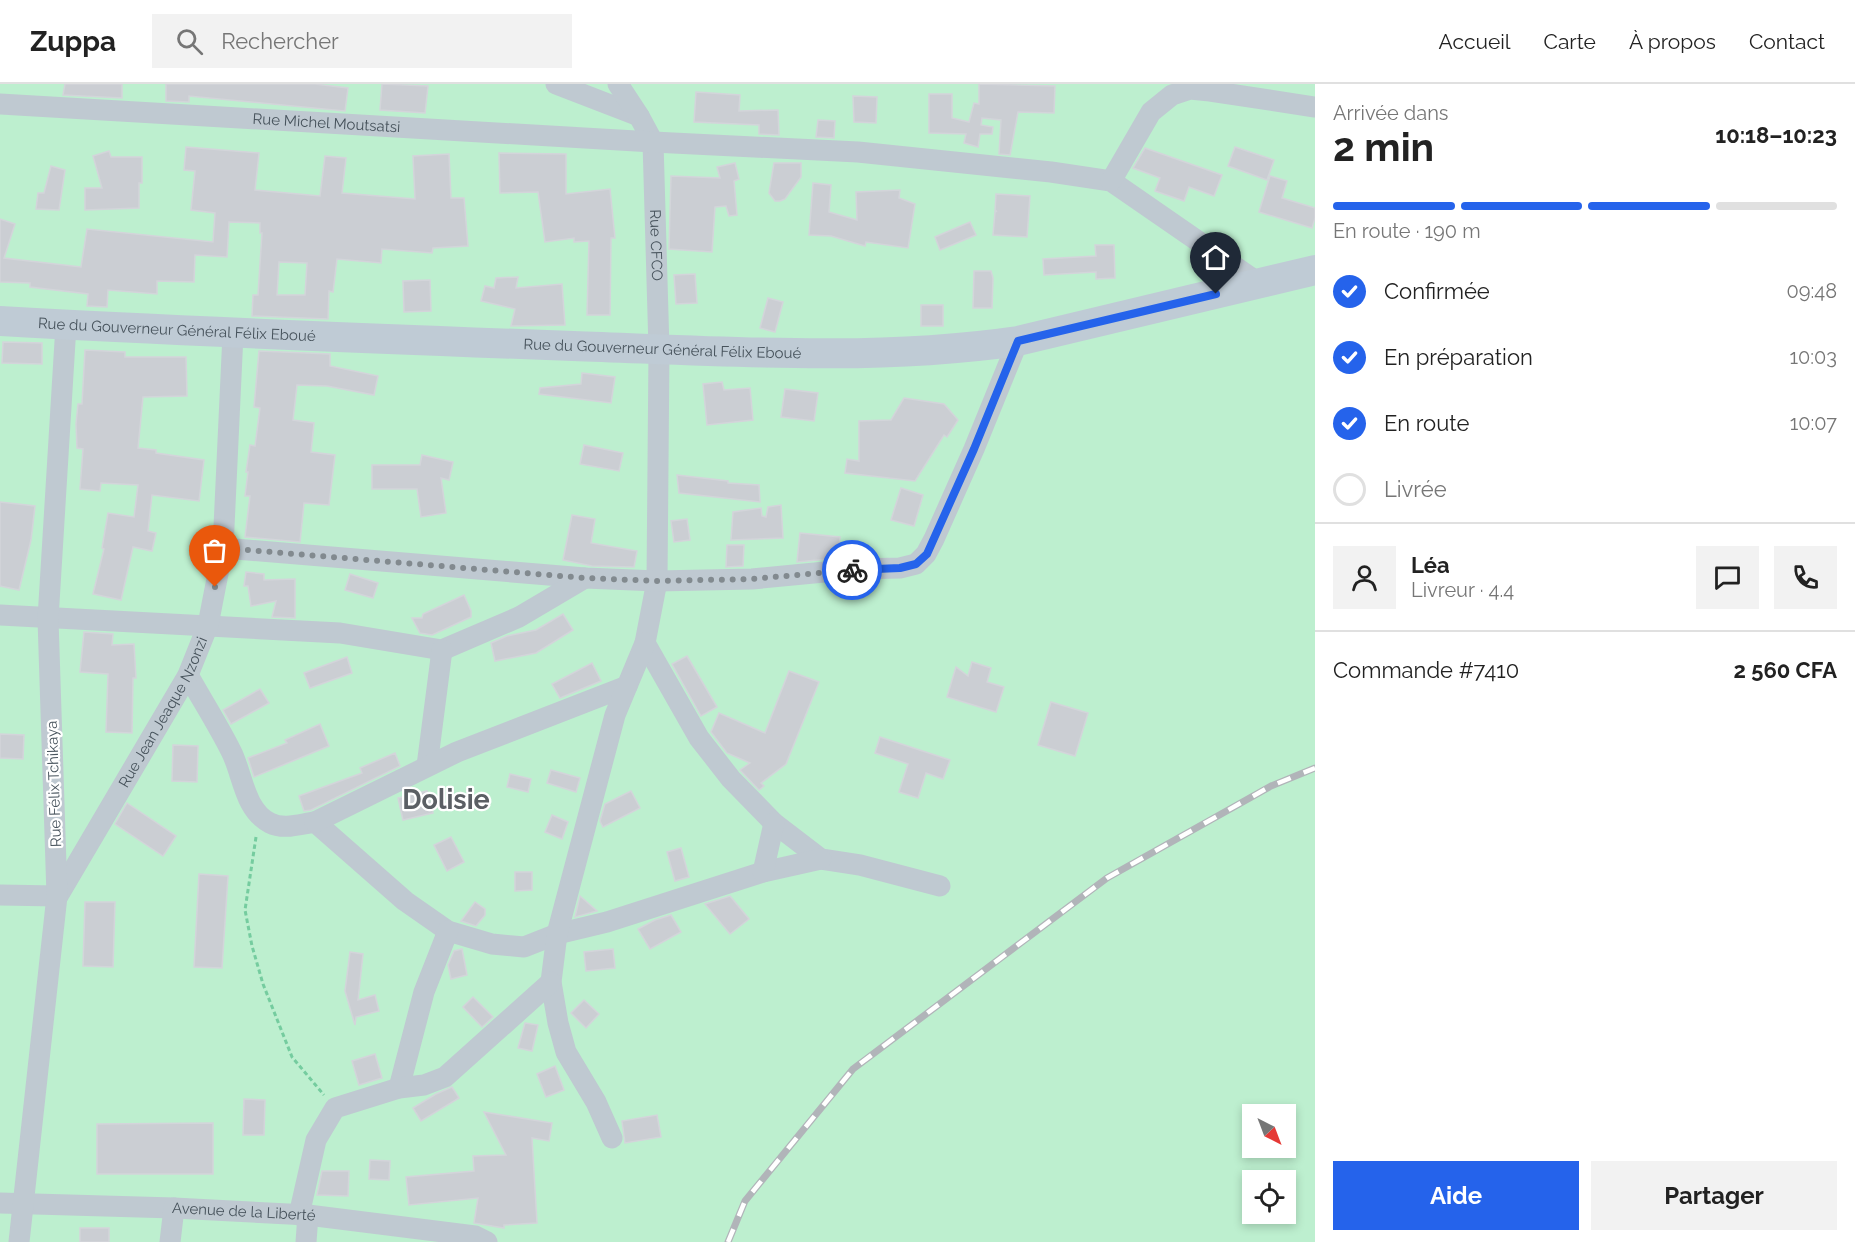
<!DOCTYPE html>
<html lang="fr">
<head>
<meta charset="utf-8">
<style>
	:root { --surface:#fff; --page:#f2f2f2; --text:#222; --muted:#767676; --line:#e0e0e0; --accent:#2563eb }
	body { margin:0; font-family:Raleway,sans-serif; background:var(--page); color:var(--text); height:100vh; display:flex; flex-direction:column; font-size:22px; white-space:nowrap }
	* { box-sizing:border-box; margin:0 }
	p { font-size:20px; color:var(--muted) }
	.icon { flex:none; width:33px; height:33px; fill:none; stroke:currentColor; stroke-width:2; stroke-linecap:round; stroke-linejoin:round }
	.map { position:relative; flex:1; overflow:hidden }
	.sheet { display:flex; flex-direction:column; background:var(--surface); width:540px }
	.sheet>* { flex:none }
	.needle { width:39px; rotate:138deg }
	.fabs { position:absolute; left:1242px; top:1020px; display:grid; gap:12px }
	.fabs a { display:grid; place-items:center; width:54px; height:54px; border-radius:0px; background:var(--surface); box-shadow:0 3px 9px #0003; font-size:30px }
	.pin { position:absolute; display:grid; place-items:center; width:51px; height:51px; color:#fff; margin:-62px -26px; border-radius:50% 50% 50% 0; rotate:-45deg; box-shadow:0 0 6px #0007 }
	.pin .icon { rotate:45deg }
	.courier { position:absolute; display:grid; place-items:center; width:60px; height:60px; margin:-30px; border:4px solid #2563eb; border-radius:50%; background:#fff; color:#222; box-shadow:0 2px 8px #0007 }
	.head em { font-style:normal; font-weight:700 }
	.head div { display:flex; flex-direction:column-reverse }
	.head { display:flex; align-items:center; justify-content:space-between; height:102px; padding:0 18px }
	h1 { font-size:39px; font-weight:700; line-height:45px }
	.bar { display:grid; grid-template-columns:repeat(4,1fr); gap:9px 6px; align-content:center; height:72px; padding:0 18px }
	.bar i { height:8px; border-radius:4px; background:var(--line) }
	.bar .current { background:var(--accent) }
	.bar p { grid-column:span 4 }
	.line { display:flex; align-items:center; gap:15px; padding:0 18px; border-top:2px solid var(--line) }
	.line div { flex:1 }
	.round { display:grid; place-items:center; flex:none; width:63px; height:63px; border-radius:0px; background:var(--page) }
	ol { padding:0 18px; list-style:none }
	li { display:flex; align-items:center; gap:18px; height:66px }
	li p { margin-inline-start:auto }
	li .icon { padding:6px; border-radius:50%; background:var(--accent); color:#fff; stroke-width:4 }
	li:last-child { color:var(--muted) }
	li i { width:33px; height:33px; border:3px solid var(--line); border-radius:50% }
	.primary-button { display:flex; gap:12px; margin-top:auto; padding:12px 18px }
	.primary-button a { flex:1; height:69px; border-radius:0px; background:var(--accent); color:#fff; font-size:24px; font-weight:700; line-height:69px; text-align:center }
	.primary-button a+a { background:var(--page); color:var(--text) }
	header { display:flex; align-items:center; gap:36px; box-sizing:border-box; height:84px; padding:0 30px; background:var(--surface); border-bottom:2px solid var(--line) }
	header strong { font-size:28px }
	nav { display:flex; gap:33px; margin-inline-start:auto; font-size:21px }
	.search { width:420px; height:54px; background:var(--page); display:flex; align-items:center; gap:15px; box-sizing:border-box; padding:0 21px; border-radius:0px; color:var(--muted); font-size:22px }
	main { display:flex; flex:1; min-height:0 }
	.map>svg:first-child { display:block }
	.green { fill:#bdefcf; fill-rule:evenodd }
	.building { fill:#cbced3; stroke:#d3d5da; stroke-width:1.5; fill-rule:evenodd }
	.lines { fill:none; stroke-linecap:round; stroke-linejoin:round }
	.path { stroke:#75cc9f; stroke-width:3; stroke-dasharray:4.5 3; stroke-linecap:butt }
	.minor { stroke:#bfc9d1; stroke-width:21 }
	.secondary { stroke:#bfcbd5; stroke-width:30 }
	.rail-casing { stroke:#b1b4b9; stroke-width:7 }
	.rail { stroke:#fff; stroke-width:4.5; stroke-dasharray:14; stroke-linecap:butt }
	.done { stroke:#828a8f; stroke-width:6; stroke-dasharray:0 10.8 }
	.route { stroke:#2563eb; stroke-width:8 }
	.labels { text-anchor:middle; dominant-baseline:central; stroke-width:4.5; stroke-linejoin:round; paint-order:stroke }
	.street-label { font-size:15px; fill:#47535c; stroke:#fff }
	.town-label { font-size:27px; font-weight:bold; fill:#5b5f64; stroke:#fff }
</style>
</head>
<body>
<header>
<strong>Zuppa</strong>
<div class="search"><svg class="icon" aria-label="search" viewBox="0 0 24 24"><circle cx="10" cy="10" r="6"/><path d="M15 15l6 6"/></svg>Rechercher</div>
<nav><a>Accueil</a><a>Carte</a><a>À propos</a><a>Contact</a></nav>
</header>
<main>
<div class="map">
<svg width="1315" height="1158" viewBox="0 0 1315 1158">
	<rect width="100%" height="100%" fill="#f1efef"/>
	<path class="green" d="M0 0H1315V1158H0ZM1252 1030H1286V1064H1252ZM1252 1096H1286V1130H1252Z"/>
	<g class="building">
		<polygon points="65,0 122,0 122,14 63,11"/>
		<polygon points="166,0 315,0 348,4 345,27 189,12 189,18 166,17"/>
		<polygon points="382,0 428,2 425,29 380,26"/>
		<polygon points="979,0 1055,2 1054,29 1018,28 1010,71 999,70 1001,36 982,34 981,41 993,43 992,50 980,50 978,63 964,59 966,50 929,49 929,10 952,10 952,34 969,38 974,19 979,20"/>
		<polygon points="696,8 740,11 739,27 778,26 779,51 759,50 759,41 694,38"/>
		<polygon points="853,12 877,13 876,39 854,38"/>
		<polygon points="818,36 835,37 834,54 816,53"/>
		<path d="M186 63 259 69 255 106 320 112 325 72 346 74 342 109 415 115 413 72 449 70 451 114H464L468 162 433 164 432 169 382 165 381 179 337 175 333 208 329 207 328 235 252 232 253 211H258L262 149H260V139L229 138 227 173 195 171 194 198 157 197V210L108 206 107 223 87 222 88 210 30 203V199L0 198V135L15 140 4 174 81 183 87 145 213 158 215 129 191 126 195 87 184 86ZM279 178 307 179 305 211H277Z"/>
		<polygon points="1235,63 1274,76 1267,96 1228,82"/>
		<polygon points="1145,64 1222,91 1214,112 1189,103 1184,117 1155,107 1160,94 1133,84"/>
		<polygon points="109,67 111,73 142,73 142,99 139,99 139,124 85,126 85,104 102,104 93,72"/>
		<polygon points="499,69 566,70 566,110 610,105 615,154 611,154 610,231 587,231 589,157 574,158 574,154 545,158 538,108 500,109"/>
		<polygon points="735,79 739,95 734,97 737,131 729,132 726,122 715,123 712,168 669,165 671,92 720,94 717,83"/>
		<polygon points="774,79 801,79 801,93 785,115 780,117 775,117 769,109"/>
		<polygon points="51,82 65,86 59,126 36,125 38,109 44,109"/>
		<polygon points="1270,92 1287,97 1282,114 1315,124 1315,134 1312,144 1259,128"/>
		<polygon points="813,99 831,101 829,128 857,136 856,108 900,106 899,114 915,120 908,164 866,158 865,162 831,152 809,151"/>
		<polygon points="996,110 1030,112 1027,153 993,151 995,128 997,127 995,127"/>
		<polygon points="970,138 976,151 940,166 935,153"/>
		<polygon points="1095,161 1114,161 1115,194 1096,195 1096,188 1044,191 1043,175 1096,172"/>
		<polygon points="974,187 991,187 993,194 992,224 973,224"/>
		<polygon points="695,190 697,219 676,220 674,191"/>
		<polygon points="518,193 516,204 562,200 565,241 511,242 515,225 481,217 485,202 494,204 496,194"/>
		<polygon points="430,196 431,227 404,228 403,197"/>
		<polygon points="768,214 783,218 775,248 760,244"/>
		<rect x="921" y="221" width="22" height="21"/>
		<polygon points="3,258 42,259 42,280 2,279"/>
		<polygon points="85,266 125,268 125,273 186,273 187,312 143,313 138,364 156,366 156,369 204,376 199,417 152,411 148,447 156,449 152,467 133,463 121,516 93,510 104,465 102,464 108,429 134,433 138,401 101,399 100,407 80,405 83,365 77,364 76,340 78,320 82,320"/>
		<polygon points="259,267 330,270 330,282 378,292 374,311 327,302 297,301 293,336 314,339 311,368 335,371 329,421 304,419 300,458 245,453 250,412 245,412 248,388 246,388 250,361 255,362 260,324 254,323"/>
		<polygon points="582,289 615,293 611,319 539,310 540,304 581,300"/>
		<polygon points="722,298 724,306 750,304 753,336 707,341 703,300"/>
		<polygon points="785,305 818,309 814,337 781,333"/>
		<polygon points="904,314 944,320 958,336 947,353 944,351 915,397 845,389 847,375 859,377 859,337 891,336"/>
		<polygon points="584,361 623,369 619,387 580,380"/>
		<polygon points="422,371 453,378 449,396 441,394 446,429 421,433 417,405 372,405 372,381 420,381"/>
		<polygon points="677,391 728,397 728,399 759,401 760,418 679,409"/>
		<polygon points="901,404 923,411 914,442 891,436"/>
		<polygon points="0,418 35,422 31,456 19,506 0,502"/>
		<polygon points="781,421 783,454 731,456 733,428 761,424 762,432 766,433 768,423"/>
		<polygon points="572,431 595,435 591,459 637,467 634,483 592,482 563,476"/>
		<polygon points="687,435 690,456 674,458 671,437"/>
		<polygon points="800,449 840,453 838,474 797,478"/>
		<polygon points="727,461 744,461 743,482 726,483"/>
		<polygon points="246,488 264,490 264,496 295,495 295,534 272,533 276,517 251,522 248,502 244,502"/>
		<polygon points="350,490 378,499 373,514 345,506"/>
		<polygon points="464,511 471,527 471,533 432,551 420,549 412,534 422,534 423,530"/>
		<polygon points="563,530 573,546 536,569 495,577 491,559 507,552 536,546"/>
		<polygon points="84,548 113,550 112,561 134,560 136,594 133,594 132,649 106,648 108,590 80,588"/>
		<polygon points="687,572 717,623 701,632 672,580"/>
		<polygon points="347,573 352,589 310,604 304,589"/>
		<polygon points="972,578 991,584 987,598 1004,603 996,628 947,613 956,583 968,592"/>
		<polygon points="592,579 601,597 560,614 552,600"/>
		<polygon points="789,587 819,598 786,680 761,699 764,702 759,706 740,686 750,679 727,669 711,648 719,629 765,649"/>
		<polygon points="260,605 269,619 231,640 223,626"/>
		<polygon points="1051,618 1088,629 1075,672 1038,661"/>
		<polygon points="320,640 329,662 254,693 248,674 287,659 285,656"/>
		<polygon points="0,650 24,651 23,675 0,674"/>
		<polygon points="880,653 950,676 943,695 926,689 918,714 899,708 908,680 875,669"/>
		<polygon points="173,661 198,662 197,698 172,697"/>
		<polygon points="395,669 400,682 311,726 304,727 299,712 362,689 360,684"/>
		<polygon points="551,686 580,694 576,708 547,699"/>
		<polygon points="510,690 531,695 528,708 507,703"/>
		<polygon points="427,707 433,729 403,736 398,714"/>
		<polygon points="631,707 640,724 603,743 600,737 605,720"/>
		<polygon points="127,719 176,752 163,772 115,740"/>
		<polygon points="552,731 568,738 562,755 545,748"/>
		<polygon points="451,753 464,778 447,787 434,761"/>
		<polygon points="681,764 689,793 675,797 667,768"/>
		<polygon points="515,788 532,788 532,806 515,807"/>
		<polygon points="199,790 228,792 222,884 194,883"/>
		<polygon points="580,812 597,827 575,833"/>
		<polygon points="730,812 749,835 730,850 705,820"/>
		<polygon points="85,818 115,818 113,883 83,882"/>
		<polygon points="475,818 485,825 485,831 476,842 461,837"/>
		<polygon points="671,831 681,848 650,865 638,845 655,836"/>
		<polygon points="462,865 467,891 451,895 448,881 454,867"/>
		<polygon points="613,865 615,884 586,887 584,868"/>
		<polygon points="350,868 363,870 358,916 375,911 379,927 356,933 355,941 345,907"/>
		<polygon points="473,913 493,933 482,943 463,923"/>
		<polygon points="584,916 599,930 586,944 571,929"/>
		<polygon points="525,939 538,941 532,967 518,964"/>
		<polygon points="375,970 382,994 359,1001 352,977"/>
		<polygon points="555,982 564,1006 546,1013 537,990"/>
		<polygon points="452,1003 459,1014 421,1037 413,1024 436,1010"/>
		<polygon points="244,1015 265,1016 264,1051 243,1051"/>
		<polygon points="484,1028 552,1039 549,1057 532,1054 537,1139 504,1141 504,1144 474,1139 478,1114 409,1121 406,1093 474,1087 473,1072 506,1071"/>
		<polygon points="657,1031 661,1053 625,1059 622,1037"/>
		<polygon points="213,1039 213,1090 97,1090 97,1040"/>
		<polygon points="370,1076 390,1077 389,1096 369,1095"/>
		<polygon points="322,1087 349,1087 348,1112 317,1111"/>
		<rect x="80" y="1144" width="29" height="14"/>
	</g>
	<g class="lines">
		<polyline class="path" points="256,753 245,826 252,862 263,900 292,973 324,1011"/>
		<g class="minor">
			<polyline points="556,0 639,32"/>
			<path id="s1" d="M618 0 639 32 653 58 659 265 657 497 645 559 699 654 731 695 774 739 821 775 860 781 940 802"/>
			<path id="s2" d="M0 20 653 58 858 68 1051 88 1111 97 1260 200"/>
			<polyline points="1111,97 1151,28 1172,11 1190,5 1210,7 1315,23"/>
			<polyline points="223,464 585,494 657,497 752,495 856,485 900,484 916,480 926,470 934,455 974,365 1018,257"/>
			<polyline points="0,531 340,549 442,566 519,533 585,494"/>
			<path d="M188 591C202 616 218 641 231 667 243 690 244 726 270 739 284 746 300 740 315 738L405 817 448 847 492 860 524 863 557 850 607 838 763 788 821 775"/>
			<polyline points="427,682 442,566"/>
			<polyline points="315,738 457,668 627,602"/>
			<polyline points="763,788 774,739"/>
			<polyline points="0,811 57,812"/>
			<path id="s3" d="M58 812 188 591 208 541 223 464 233 250"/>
			<polyline points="399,1004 424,908 448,847"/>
			<polyline points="612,1054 596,1018 566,968 558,939 551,898 557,850 615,631 645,559"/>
			<path id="s4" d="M0 1119 174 1124 308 1131 475 1152 487 1158"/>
			<polyline points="299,1131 316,1056 335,1024 399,1004 424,1001 445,993 551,898"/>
			<polyline points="19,1158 57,812 48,535 66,241"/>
			<polyline points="170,1158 174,1124"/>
			<polyline points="306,1158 308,1131"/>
		</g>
		<path class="secondary" id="s5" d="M0 237C191 248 382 255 573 262 721 267 872 278 1018 257L1315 186"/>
		<defs>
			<polyline id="rail" points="728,1158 745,1117 853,985 1107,794 1271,702 1315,684"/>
		</defs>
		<use href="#rail" class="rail-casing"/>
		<use href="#rail" class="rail"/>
	</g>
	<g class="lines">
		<polyline class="done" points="215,503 223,464 585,494 657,497 752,495 852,486"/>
		<polyline class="route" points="852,486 900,484 916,480 927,470 974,365 1018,257 1216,210"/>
	</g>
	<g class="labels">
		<g class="street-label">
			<text stroke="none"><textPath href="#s2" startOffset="327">Rue Michel Moutsatsi</textPath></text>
			<text stroke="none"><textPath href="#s1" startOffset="171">Rue CFCO</textPath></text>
			<text stroke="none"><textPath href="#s5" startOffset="177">Rue du Gouverneur Général Félix Eboué</textPath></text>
			<text stroke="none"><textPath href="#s5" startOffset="663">Rue du Gouverneur Général Félix Eboué</textPath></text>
			<text stroke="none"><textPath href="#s3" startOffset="212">Rue Jean Jeaque Nzonzi</textPath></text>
			<text transform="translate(54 700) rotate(-92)">Rue Félix Tchikaya</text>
			<text stroke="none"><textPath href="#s4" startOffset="244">Avenue de la Liberté</textPath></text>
		</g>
		<g class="town-label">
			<text x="446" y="715">Dolisie</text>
		</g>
	</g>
</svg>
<div class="fabs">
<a><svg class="needle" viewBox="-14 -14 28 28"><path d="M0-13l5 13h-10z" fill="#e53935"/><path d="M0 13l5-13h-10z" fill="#767676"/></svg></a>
<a><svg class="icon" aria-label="locate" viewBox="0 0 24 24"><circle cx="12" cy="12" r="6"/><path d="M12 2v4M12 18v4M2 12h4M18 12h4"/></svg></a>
</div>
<div class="pin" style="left:215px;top:503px;background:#ea580c"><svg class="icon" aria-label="bag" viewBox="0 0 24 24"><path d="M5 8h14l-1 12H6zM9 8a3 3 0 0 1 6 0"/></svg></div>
<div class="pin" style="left:1216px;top:210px;background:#1f2937"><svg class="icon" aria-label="home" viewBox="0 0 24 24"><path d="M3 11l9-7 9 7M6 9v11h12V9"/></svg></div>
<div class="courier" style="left:852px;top:486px"><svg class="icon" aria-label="bike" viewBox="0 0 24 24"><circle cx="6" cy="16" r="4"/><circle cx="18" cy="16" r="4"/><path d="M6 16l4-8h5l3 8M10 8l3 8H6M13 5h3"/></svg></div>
</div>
<section class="sheet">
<div class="head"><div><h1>2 min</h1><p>Arrivée dans</p></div><em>10:18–10:23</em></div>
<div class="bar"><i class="current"></i><i class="current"></i><i class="current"></i><i></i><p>En route · 190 m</p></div>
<ol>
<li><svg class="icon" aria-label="check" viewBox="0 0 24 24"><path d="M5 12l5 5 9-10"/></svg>Confirmée<p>09:48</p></li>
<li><svg class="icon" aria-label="check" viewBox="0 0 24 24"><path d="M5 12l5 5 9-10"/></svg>En préparation<p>10:03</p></li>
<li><svg class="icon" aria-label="check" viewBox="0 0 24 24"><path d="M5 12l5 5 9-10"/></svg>En route<p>10:07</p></li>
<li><i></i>Livrée</li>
</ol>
<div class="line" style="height:108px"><a class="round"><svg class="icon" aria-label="person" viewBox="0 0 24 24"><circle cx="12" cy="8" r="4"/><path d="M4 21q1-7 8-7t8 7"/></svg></a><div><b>Léa</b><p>Livreur · 4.4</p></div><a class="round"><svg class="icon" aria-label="chat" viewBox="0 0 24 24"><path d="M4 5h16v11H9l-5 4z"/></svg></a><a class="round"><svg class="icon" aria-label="phone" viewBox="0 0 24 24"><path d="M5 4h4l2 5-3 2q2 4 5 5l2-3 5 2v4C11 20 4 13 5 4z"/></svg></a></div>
<div class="line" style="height:78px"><div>Commande #7410</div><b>2 560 CFA</b></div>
<div class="primary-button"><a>Aide</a><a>Partager</a></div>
</section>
</main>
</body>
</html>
